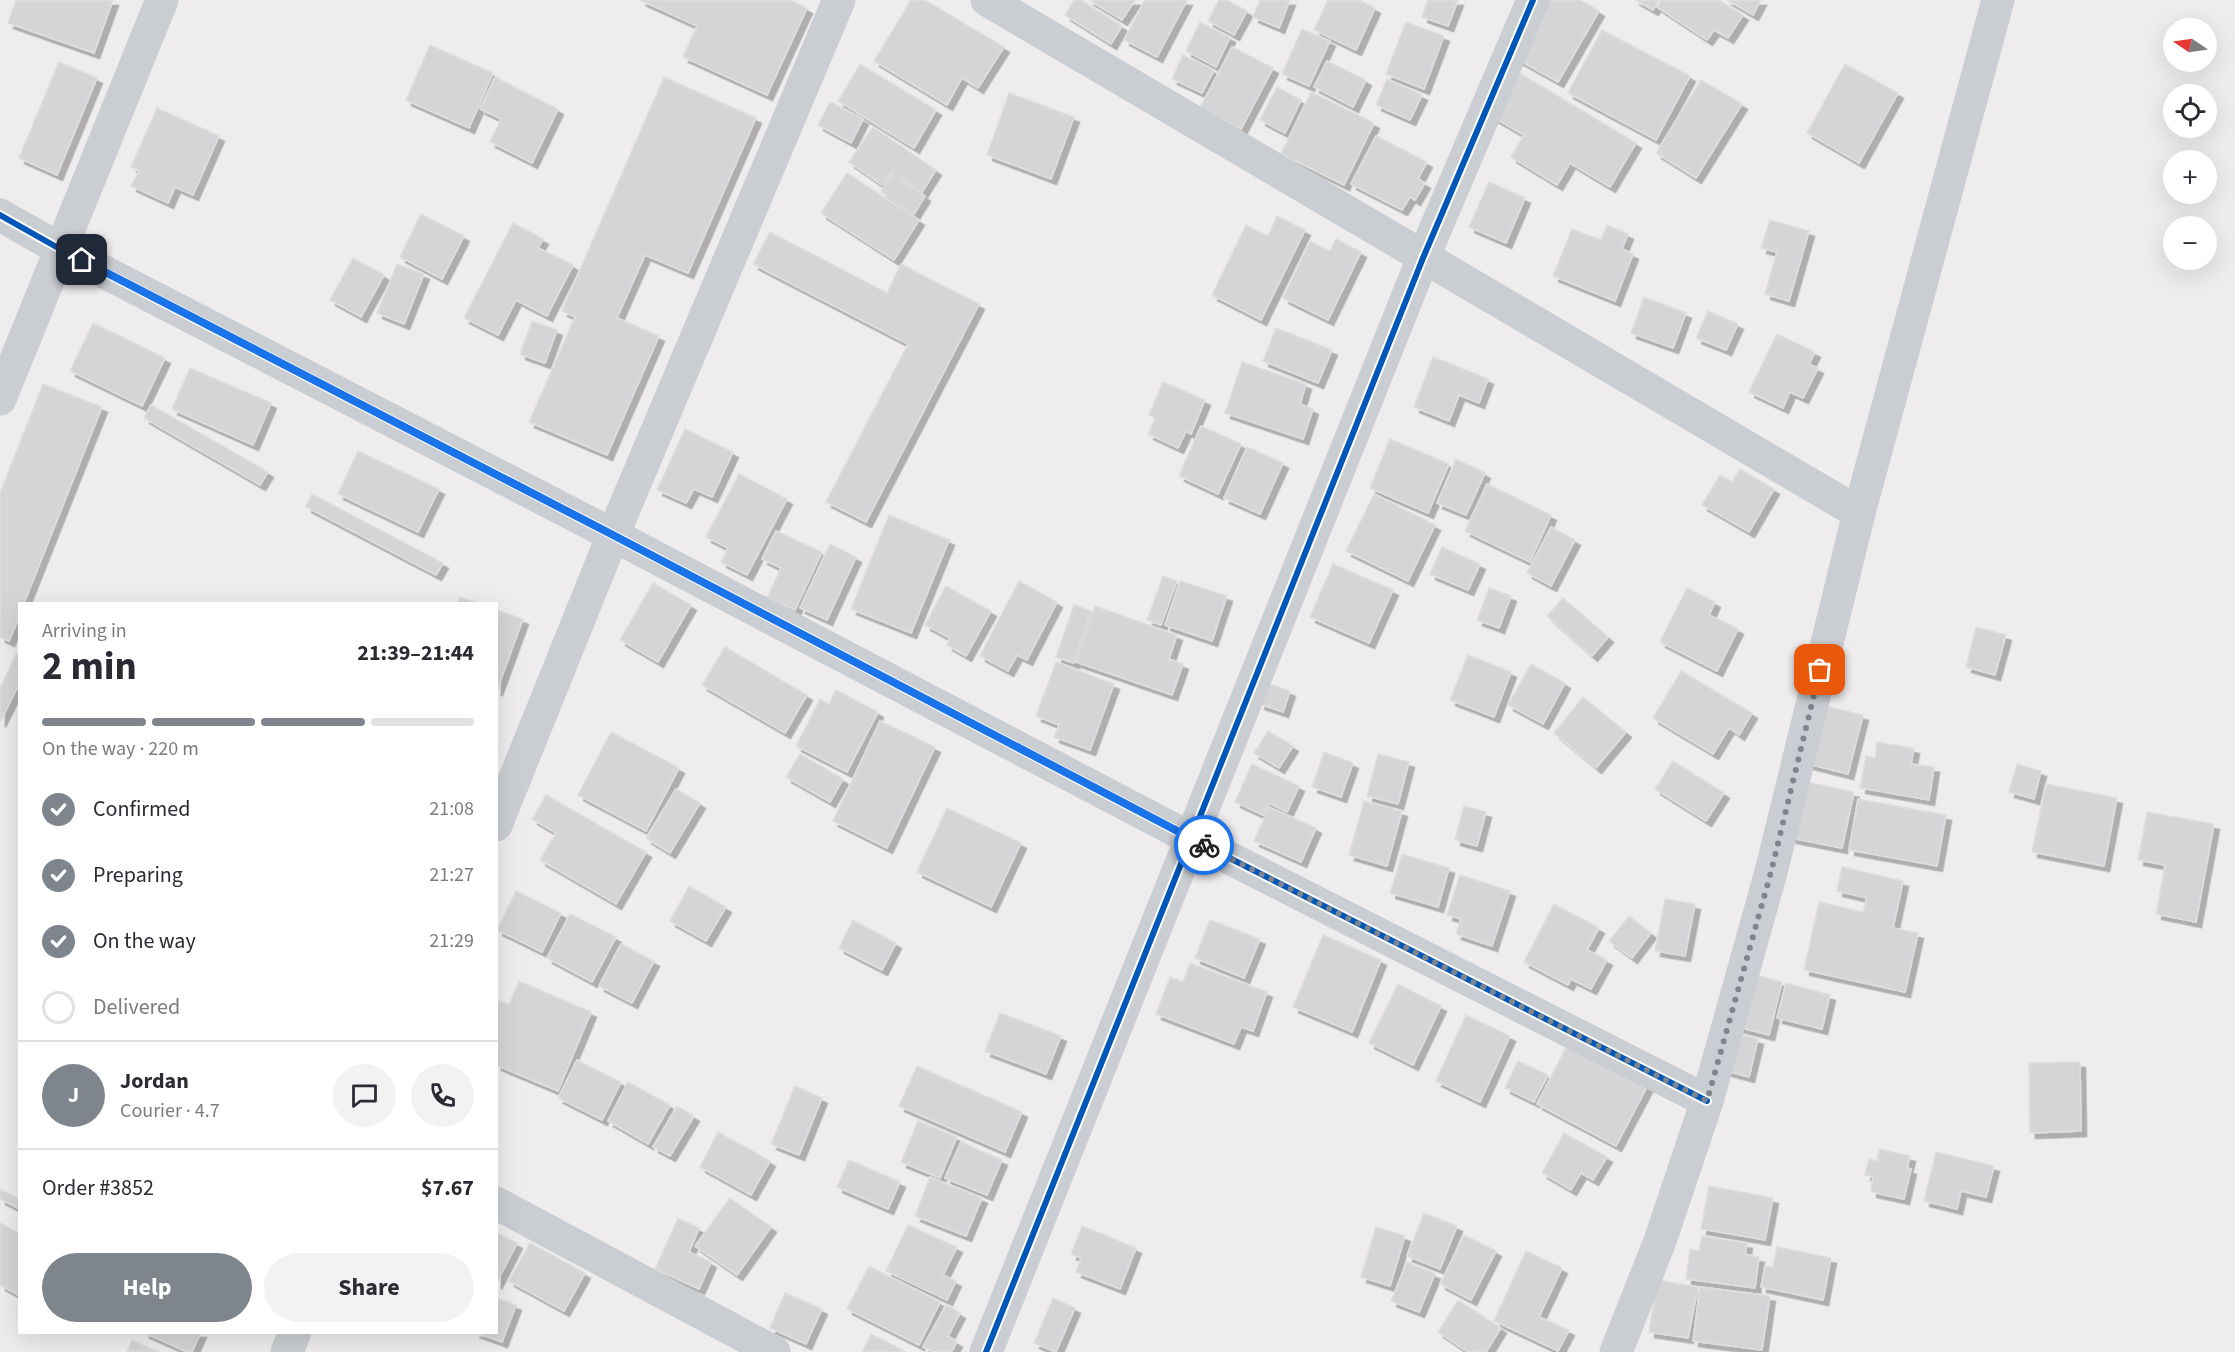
<!DOCTYPE html>
<html lang="en">
<head>
<meta charset="utf-8">
<style>
	:root { --surface:#fff; --page:#f2f2f3; --text:#2b2b33; --muted:#7c7c81; --line:#e1e1e2; --accent:#7f858d }
	body { margin:0; font-family:"Source Sans 3",sans-serif; background:var(--page); color:var(--text); height:100vh; display:flex; flex-direction:column; font-size:22px; white-space:nowrap }
	* { box-sizing:border-box; margin:0 }
	p { font-size:20px; color:var(--muted) }
	.icon { flex:none; width:33px; height:33px; fill:none; stroke:currentColor; stroke-width:2; stroke-linecap:round; stroke-linejoin:round }
	.map { position:relative; flex:1; overflow:hidden }
	.panel { position:absolute; left:18px; top:602px; width:480px; height:732px; display:flex; flex-direction:column; background:var(--surface); border-radius:0px; box-shadow:0 6px 24px #0002 }
	.panel>* { flex:none }
	.needle { width:39px; rotate:283deg }
	.fabs { position:absolute; left:2163px; top:18px; display:grid; gap:12px }
	.fabs a { display:grid; place-items:center; width:54px; height:54px; border-radius:50%; background:var(--surface); box-shadow:0 6px 24px #0002; font-size:30px }
	.pin { position:absolute; display:grid; place-items:center; width:51px; height:51px; color:#fff; margin:-26px; border-radius:12px; box-shadow:0 3px 9px #0006 }
	.courier { position:absolute; display:grid; place-items:center; width:60px; height:60px; margin:-30px; border:4px solid #1a73e8; border-radius:50%; background:#fff; color:#222; box-shadow:0 2px 8px #0007 }
	.overview em { font-style:normal; font-weight:700 }
	.overview div { display:flex; flex-direction:column-reverse }
	.overview { display:flex; align-items:center; justify-content:space-between; height:102px; padding:0 24px }
	h1 { font-size:39px; font-weight:700; line-height:45px }
	.bar { display:grid; grid-template-columns:repeat(4,1fr); gap:9px 6px; align-content:center; height:72px; padding:0 24px }
	.bar i { height:8px; border-radius:4px; background:var(--line) }
	.bar .active { background:var(--accent) }
	.bar p { grid-column:span 4 }
	.line { display:flex; align-items:center; gap:15px; padding:0 24px; border-top:2px solid var(--line) }
	.line div { flex:1 }
	.round { display:grid; place-items:center; flex:none; width:63px; height:63px; border-radius:32px; background:var(--page) }
	ol { padding:0 24px; list-style:none }
	li { display:flex; align-items:center; gap:18px; height:66px }
	li p { margin-inline-start:auto }
	li .icon { padding:6px; border-radius:50%; background:var(--accent); color:#fff; stroke-width:4 }
	li:last-child { color:var(--muted) }
	li i { width:33px; height:33px; border:3px solid var(--line); border-radius:50% }
	.primary-button { display:flex; gap:12px; margin-top:auto; padding:12px 24px }
	.primary-button a { flex:1; height:69px; border-radius:36px; background:var(--accent); color:#fff; font-size:24px; font-weight:700; line-height:69px; text-align:center }
	.primary-button a+a { background:var(--page); color:var(--text) }
	.map>svg:first-child { display:block }
	.building { fill:#d5d4d7; stroke:#dfdedf; stroke-width:1.5; filter:url(#shadow) }
	.lines { fill:none; stroke-linecap:round; stroke-linejoin:round }
	.minor { stroke:#cacdd1; stroke-width:33 }
	.cycleway-casing { stroke:#fff; stroke-width:10 }
	.cycleway { stroke:#0057b8; stroke-width:6 }
	.done { stroke:#7f858d; stroke-width:6; stroke-dasharray:0 10.8 }
	.route { stroke:#1a73e8; stroke-width:8 }
</style>
</head>
<body>
<div class="map">
<svg width="2235" height="1352" viewBox="0 0 2235 1352">
	<defs>
		<filter id="shadow"><feDropShadow dx="5.5" dy="5.5" stdDeviation="0" flood-color="#0004"/></filter>
	</defs>
	<rect width="100%" height="100%" fill="#eeecec"/>
	<g class="building">
		<polygon points="16,0 113,0 94,53 8,23"/>
		<polygon points="640,0 790,0 807,8 767,95 683,57 697,26"/>
		<polygon points="911,0 925,0 1004,47 978,88 962,78 947,105 874,61"/>
		<polygon points="1074,0 1081,0 1122,26 1111,44 1065,15"/>
		<polygon points="1089,0 1135,0 1122,20"/>
		<polygon points="1145,0 1187,0 1157,57 1124,40"/>
		<polygon points="1219,0 1227,0 1247,11 1234,35 1208,21"/>
		<polygon points="1260,0 1290,0 1279,28 1253,17"/>
		<polygon points="1328,0 1359,0 1375,8 1356,50 1314,30"/>
		<polygon points="1428,0 1458,0 1448,26 1422,17"/>
		<polygon points="1548,0 1580,0 1599,11 1558,82 1515,58"/>
		<polygon points="1635,0 1659,0 1653,10"/>
		<polygon points="1661,0 1719,0 1743,15 1728,38 1714,30 1707,40 1657,7"/>
		<polygon points="1727,0 1761,0 1753,15"/>
		<polygon points="1200,22 1230,37 1216,67 1186,51"/>
		<polygon points="1406,22 1444,36 1424,89 1386,74"/>
		<polygon points="1302,29 1330,41 1309,86 1282,74"/>
		<polygon points="1602,30 1690,76 1656,140 1568,93"/>
		<polygon points="430,45 493,73 469,128 406,100"/>
		<polygon points="1232,47 1273,68 1241,129 1200,108"/>
		<polygon points="1183,55 1214,70 1202,93 1172,79"/>
		<polygon points="1327,61 1366,80 1353,107 1314,87"/>
		<polygon points="59,62 97,78 57,175 19,158"/>
		<polygon points="860,64 936,110 914,148 838,101"/>
		<polygon points="1845,64 1898,93 1859,163 1807,133"/>
		<polygon points="1518,72 1636,143 1610,187 1570,163 1557,185 1511,157 1524,135 1491,116"/>
		<polygon points="495,77 558,109 532,163 490,142 501,119 480,109"/>
		<polygon points="664,77 756,118 688,273 645,255 617,318 659,336 607,455 529,422 575,317 562,311"/>
		<polygon points="1387,79 1422,95 1410,120 1376,105"/>
		<polygon points="1701,80 1742,104 1696,178 1656,153"/>
		<polygon points="1277,87 1301,100 1285,133 1260,120"/>
		<polygon points="1311,92 1374,123 1344,185 1281,154"/>
		<polygon points="1009,93 1074,117 1051,179 987,155"/>
		<polygon points="830,102 863,119 851,143 818,125"/>
		<polygon points="157,108 219,136 193,195 175,187 168,203 131,186 139,171 131,167"/>
		<polygon points="873,127 936,170 922,192 892,171 882,185 849,162"/>
		<polygon points="1376,136 1427,162 1418,179 1425,183 1415,200 1410,197 1402,210 1351,184"/>
		<polygon points="847,173 919,220 894,260 821,213"/>
		<polygon points="892,174 925,196 914,214 881,192"/>
		<polygon points="1489,182 1525,198 1506,243 1469,227"/>
		<polygon points="421,214 464,236 442,279 400,257"/>
		<polygon points="1277,216 1305,230 1261,320 1212,295 1246,225 1268,236"/>
		<polygon points="1770,220 1809,231 1789,301 1765,294 1777,252 1761,248"/>
		<polygon points="513,223 543,239 538,248 573,265 547,316 516,300 498,335 464,318"/>
		<polygon points="1607,225 1628,234 1622,249 1633,254 1615,301 1553,276 1572,229 1601,240"/>
		<polygon points="770,232 887,293 901,264 979,304 866,522 826,502 908,344 753,264"/>
		<polygon points="1336,239 1361,252 1328,320 1283,298 1310,241 1330,251"/>
		<polygon points="353,258 384,275 361,317 330,300"/>
		<polygon points="397,264 424,274 404,324 377,313"/>
		<polygon points="1644,297 1686,313 1673,348 1631,333"/>
		<polygon points="1708,311 1738,324 1726,350 1696,338"/>
		<polygon points="532,321 557,330 545,363 520,354"/>
		<polygon points="93,323 165,358 142,406 70,371"/>
		<polygon points="1276,328 1332,350 1318,383 1263,361"/>
		<polygon points="1777,334 1815,352 1809,364 1818,368 1803,398 1790,392 1783,408 1749,392"/>
		<polygon points="1433,357 1488,379 1479,403 1459,395 1449,421 1414,407"/>
		<polygon points="1242,362 1306,384 1300,404 1313,409 1303,439 1225,413"/>
		<polygon points="190,368 271,403 253,445 172,409"/>
		<polygon points="1163,382 1205,400 1191,434 1186,431 1178,448 1148,434 1155,418 1149,415"/>
		<polygon points="43,384 102,407 24,603 20,603 20,615 9,641 0,637 0,493"/>
		<polygon points="151,405 268,472 260,485 144,418"/>
		<polygon points="1201,426 1241,444 1218,494 1179,476"/>
		<polygon points="685,429 733,452 712,497 694,489 686,503 657,490"/>
		<polygon points="1390,439 1449,464 1428,513 1370,488"/>
		<polygon points="1247,447 1283,463 1260,514 1224,498"/>
		<polygon points="358,451 439,489 418,532 338,494"/>
		<polygon points="1456,459 1485,473 1466,515 1437,503"/>
		<polygon points="1740,469 1774,489 1749,532 1702,505 1720,475 1732,482"/>
		<polygon points="739,474 787,499 747,575 721,562 728,548 706,537"/>
		<polygon points="1487,484 1551,515 1530,562 1465,531"/>
		<polygon points="312,494 443,563 436,575 306,507"/>
		<polygon points="1374,494 1435,525 1408,581 1346,551"/>
		<polygon points="889,515 949,540 911,633 851,609"/>
		<polygon points="1551,527 1575,540 1551,586 1527,573"/>
		<polygon points="776,531 822,552 795,610 767,598 781,568 762,559"/>
		<polygon points="830,544 856,557 827,620 800,608"/>
		<polygon points="1442,547 1480,564 1468,590 1430,574"/>
		<polygon points="1333,564 1393,590 1369,643 1310,617"/>
		<polygon points="1163,576 1177,581 1161,625 1147,620"/>
		<polygon points="1019,581 1057,602 1027,660 1017,655 1008,671 980,656"/>
		<polygon points="1180,581 1227,596 1212,641 1165,625"/>
		<polygon points="653,583 691,605 658,662 620,640"/>
		<polygon points="946,586 991,611 966,656 947,645 950,638 925,625"/>
		<polygon points="1489,588 1511,596 1499,628 1477,620"/>
		<polygon points="1687,588 1715,602 1709,615 1738,629 1717,671 1660,642"/>
		<polygon points="460,597 477,603 458,603"/>
		<polygon points="1563,598 1608,637 1592,656 1547,616"/>
		<polygon points="1074,605 1091,611 1074,663 1056,657"/>
		<polygon points="1095,606 1177,635 1169,659 1183,664 1172,695 1076,662"/>
		<polygon points="496,610 523,619 497,690 496,690"/>
		<polygon points="1976,627 2006,635 1995,675 1966,667"/>
		<polygon points="725,647 807,695 785,733 702,685"/>
		<polygon points="16,654 20,656 20,682 0,722 0,688"/>
		<polygon points="1468,655 1511,672 1494,717 1450,700"/>
		<polygon points="1056,662 1114,684 1090,750 1054,737 1059,725 1036,716"/>
		<polygon points="1531,664 1565,683 1543,724 1508,705"/>
		<polygon points="1681,671 1752,713 1739,735 1729,728 1713,754 1653,718"/>
		<polygon points="1267,683 1290,691 1283,712 1259,704"/>
		<polygon points="836,690 878,712 847,772 796,746 820,699 829,704"/>
		<polygon points="1583,697 1626,732 1596,768 1554,733"/>
		<polygon points="1817,704 1863,715 1848,774 1804,763"/>
		<polygon points="880,721 935,747 887,848 833,821"/>
		<polygon points="1268,731 1293,746 1279,768 1254,753"/>
		<polygon points="611,732 679,768 646,831 578,795"/>
		<polygon points="1877,742 1914,748 1911,764 1934,767 1929,800 1860,788 1866,756 1875,758"/>
		<polygon points="1324,752 1353,763 1341,797 1312,787"/>
		<polygon points="800,754 843,779 830,802 786,777"/>
		<polygon points="1378,754 1409,762 1398,804 1367,796"/>
		<polygon points="1673,761 1724,793 1706,821 1655,789"/>
		<polygon points="1252,764 1299,786 1287,812 1269,803 1263,815 1235,802"/>
		<polygon points="2017,764 2041,771 2034,799 2009,792"/>
		<polygon points="1798,780 1854,792 1842,848 1786,837"/>
		<polygon points="2046,784 2117,798 2104,866 2032,852"/>
		<polygon points="676,789 700,803 670,853 646,838"/>
		<polygon points="546,795 646,852 616,904 540,860 556,833 532,819"/>
		<polygon points="1858,799 1946,815 1937,866 1849,850"/>
		<polygon points="1364,801 1402,811 1387,866 1349,855"/>
		<polygon points="1464,806 1486,812 1477,846 1455,840"/>
		<polygon points="1269,807 1316,828 1301,862 1254,841"/>
		<polygon points="947,808 1021,843 991,907 917,872"/>
		<polygon points="2147,812 2214,824 2196,922 2156,914 2165,865 2138,860"/>
		<polygon points="1402,854 1449,868 1438,907 1390,893"/>
		<polygon points="1842,867 1903,881 1893,928 1918,933 1905,992 1804,970 1819,902 1863,912 1867,898 1837,891"/>
		<polygon points="1460,875 1510,891 1492,946 1456,934 1461,919 1447,915"/>
		<polygon points="689,886 726,907 706,941 670,921"/>
		<polygon points="516,891 561,913 542,952 497,930"/>
		<polygon points="1665,899 1695,904 1685,956 1655,951"/>
		<polygon points="1554,904 1599,928 1587,950 1607,960 1591,989 1571,979 1568,985 1524,962"/>
		<polygon points="570,914 616,937 592,982 547,958"/>
		<polygon points="1629,916 1651,933 1632,958 1609,941"/>
		<polygon points="853,920 896,943 882,970 839,948"/>
		<polygon points="1210,920 1260,939 1244,978 1195,958"/>
		<polygon points="1323,935 1381,960 1352,1032 1293,1007"/>
		<polygon points="621,944 654,961 632,1003 599,986"/>
		<polygon points="1190,963 1267,992 1253,1031 1241,1027 1234,1044 1156,1014 1170,977 1183,982"/>
		<polygon points="1747,973 1782,982 1769,1035 1734,1026"/>
		<polygon points="519,981 591,1012 558,1091 496,1065 496,999 509,1005"/>
		<polygon points="1786,983 1830,995 1822,1029 1777,1018"/>
		<polygon points="1398,984 1441,1006 1413,1065 1369,1043"/>
		<polygon points="1000,1013 1061,1036 1046,1074 985,1051"/>
		<polygon points="1466,1015 1510,1036 1480,1102 1436,1081"/>
		<polygon points="1732,1032 1758,1039 1749,1077 1723,1070"/>
		<polygon points="1571,1038 1650,1081 1616,1146 1537,1104"/>
		<polygon points="577,1060 621,1082 602,1120 558,1098"/>
		<polygon points="1518,1061 1548,1075 1534,1102 1505,1088"/>
		<polygon points="2080,1062 2081,1131 2030,1133 2029,1063"/>
		<polygon points="917,1066 1022,1112 1005,1152 899,1106"/>
		<polygon points="628,1082 670,1105 648,1144 608,1121"/>
		<polygon points="795,1086 822,1098 799,1155 771,1144"/>
		<polygon points="677,1106 694,1116 670,1156 653,1147"/>
		<polygon points="918,1121 957,1137 940,1178 901,1162"/>
		<polygon points="718,1132 770,1161 751,1195 700,1167"/>
		<polygon points="1564,1133 1607,1157 1593,1180 1581,1173 1571,1190 1542,1173"/>
		<polygon points="961,1142 1002,1160 987,1195 945,1178"/>
		<polygon points="1880,1149 1910,1156 1907,1168 1911,1169 1904,1199 1871,1192 1873,1177 1865,1175 1869,1159 1877,1161"/>
		<polygon points="1936,1152 1994,1166 1986,1197 1961,1191 1957,1209 1924,1201"/>
		<polygon points="849,1160 900,1182 888,1209 837,1187"/>
		<polygon points="930,1177 982,1198 966,1236 915,1216"/>
		<polygon points="1709,1186 1773,1198 1765,1240 1701,1229"/>
		<polygon points="0,1189 20,1199 20,1209 0,1199"/>
		<polygon points="730,1198 771,1227 737,1275 695,1246"/>
		<polygon points="1424,1213 1457,1226 1440,1269 1407,1256"/>
		<polygon points="678,1218 699,1228 689,1252 711,1262 699,1289 655,1269"/>
		<polygon points="0,1223 20,1234 20,1296 0,1285"/>
		<polygon points="908,1225 957,1247 943,1275 956,1281 947,1300 886,1271"/>
		<polygon points="1082,1226 1136,1248 1120,1289 1076,1272 1081,1258 1071,1254"/>
		<polygon points="1376,1227 1405,1236 1390,1286 1361,1277"/>
		<polygon points="496,1233 517,1243 496,1284"/>
		<polygon points="1464,1235 1496,1251 1471,1300 1440,1284"/>
		<polygon points="1702,1236 1747,1243 1745,1254 1759,1257 1755,1288 1686,1279 1690,1249 1699,1251"/>
		<polygon points="530,1243 585,1273 564,1311 509,1281"/>
		<polygon points="1777,1247 1831,1258 1823,1300 1761,1287 1765,1266 1773,1267"/>
		<polygon points="1526,1251 1562,1268 1539,1317 1569,1330 1558,1351 1494,1321"/>
		<polygon points="1407,1262 1435,1274 1419,1312 1391,1301"/>
		<polygon points="869,1266 940,1302 919,1345 847,1309"/>
		<polygon points="1657,1280 1698,1287 1688,1338 1649,1332"/>
		<polygon points="1700,1287 1770,1296 1762,1350 1693,1341"/>
		<polygon points="785,1293 822,1309 806,1344 770,1328"/>
		<polygon points="496,1298 516,1305 502,1342 474,1332 496,1332"/>
		<polygon points="1053,1298 1075,1308 1056,1352 1034,1343"/>
		<polygon points="1458,1300 1501,1328 1486,1352 1468,1352 1438,1332"/>
		<polygon points="946,1305 960,1313 948,1336 957,1342 951,1352 933,1352 923,1347"/>
		<polygon points="143,1332 201,1332 192,1352 187,1352"/>
		<polygon points="871,1334 906,1352 862,1352"/>
		<polygon points="132,1340 159,1352 127,1352"/>
	</g>
	<g class="lines">
		<g class="minor">
			<polyline points="987,0 1859,513"/>
			<polyline points="0,215 60,249 613,535 1190,838 1707,1101"/>
			<polyline points="0,399 162,0"/>
			<polyline points="496,825 613,535 839,0"/>
			<polyline points="496,1203 774,1352"/>
			<polyline points="287,1352 295,1332"/>
			<polyline points="986,1352 1423,258 1533,0"/>
			<polyline points="1616,1352 1660,1241 1707,1101 1771,872 1859,513 1998,0"/>
		</g>
		<defs>
			<g id="cycleway">
				<polyline points="0,215 60,249 613,535 1190,838 1707,1101"/>
				<polyline points="986,1352 1423,258 1533,0"/>
			</g>
		</defs>
		<use href="#cycleway" class="cycleway-casing"/>
		<use href="#cycleway" class="cycleway"/>
	</g>
	<g class="lines">
		<polyline class="done" points="1204,845 1707,1101 1771,872 1820,670"/>
		<polyline class="route" points="82,260 613,535 1204,845"/>
	</g>
</svg>
<div class="fabs">
<a><svg class="needle" viewBox="-14 -14 28 28"><path d="M0-13l5 13h-10z" fill="#e53935"/><path d="M0 13l5-13h-10z" fill="#7c7c81"/></svg></a>
<a><svg class="icon" aria-label="locate" viewBox="0 0 24 24"><circle cx="12" cy="12" r="6"/><path d="M12 2v4M12 18v4M2 12h4M18 12h4"/></svg></a>
<a>+</a>
<a>−</a>
</div>
<div class="pin" style="left:1820px;top:670px;background:#ea580c"><svg class="icon" aria-label="bag" viewBox="0 0 24 24"><path d="M5 8h14l-1 12H6zM9 8a3 3 0 0 1 6 0"/></svg></div>
<div class="pin" style="left:82px;top:260px;background:#1f2937"><svg class="icon" aria-label="home" viewBox="0 0 24 24"><path d="M3 11l9-7 9 7M6 9v11h12V9"/></svg></div>
<div class="courier" style="left:1204px;top:845px"><svg class="icon" aria-label="bike" viewBox="0 0 24 24"><circle cx="6" cy="16" r="4"/><circle cx="18" cy="16" r="4"/><path d="M6 16l4-8h5l3 8M10 8l3 8H6M13 5h3"/></svg></div>
<section class="panel">
<div class="overview"><div><h1>2 min</h1><p>Arriving in</p></div><em>21:39–21:44</em></div>
<div class="bar"><i class="active"></i><i class="active"></i><i class="active"></i><i></i><p>On the way · 220 m</p></div>
<ol>
<li><svg class="icon" aria-label="check" viewBox="0 0 24 24"><path d="M5 12l5 5 9-10"/></svg>Confirmed<p>21:08</p></li>
<li><svg class="icon" aria-label="check" viewBox="0 0 24 24"><path d="M5 12l5 5 9-10"/></svg>Preparing<p>21:27</p></li>
<li><svg class="icon" aria-label="check" viewBox="0 0 24 24"><path d="M5 12l5 5 9-10"/></svg>On the way<p>21:29</p></li>
<li><i></i>Delivered</li>
</ol>
<div class="line" style="height:108px"><b class="round" style="background:var(--accent);color:#fff">J</b><div><b>Jordan</b><p>Courier · 4.7</p></div><a class="round"><svg class="icon" aria-label="chat" viewBox="0 0 24 24"><path d="M4 5h16v11H9l-5 4z"/></svg></a><a class="round"><svg class="icon" aria-label="phone" viewBox="0 0 24 24"><path d="M5 4h4l2 5-3 2q2 4 5 5l2-3 5 2v4C11 20 4 13 5 4z"/></svg></a></div>
<div class="line" style="height:78px"><div>Order #3852</div><b>$7.67</b></div>
<div class="primary-button"><a>Help</a><a>Share</a></div>
</section>
</div>
</body>
</html>
